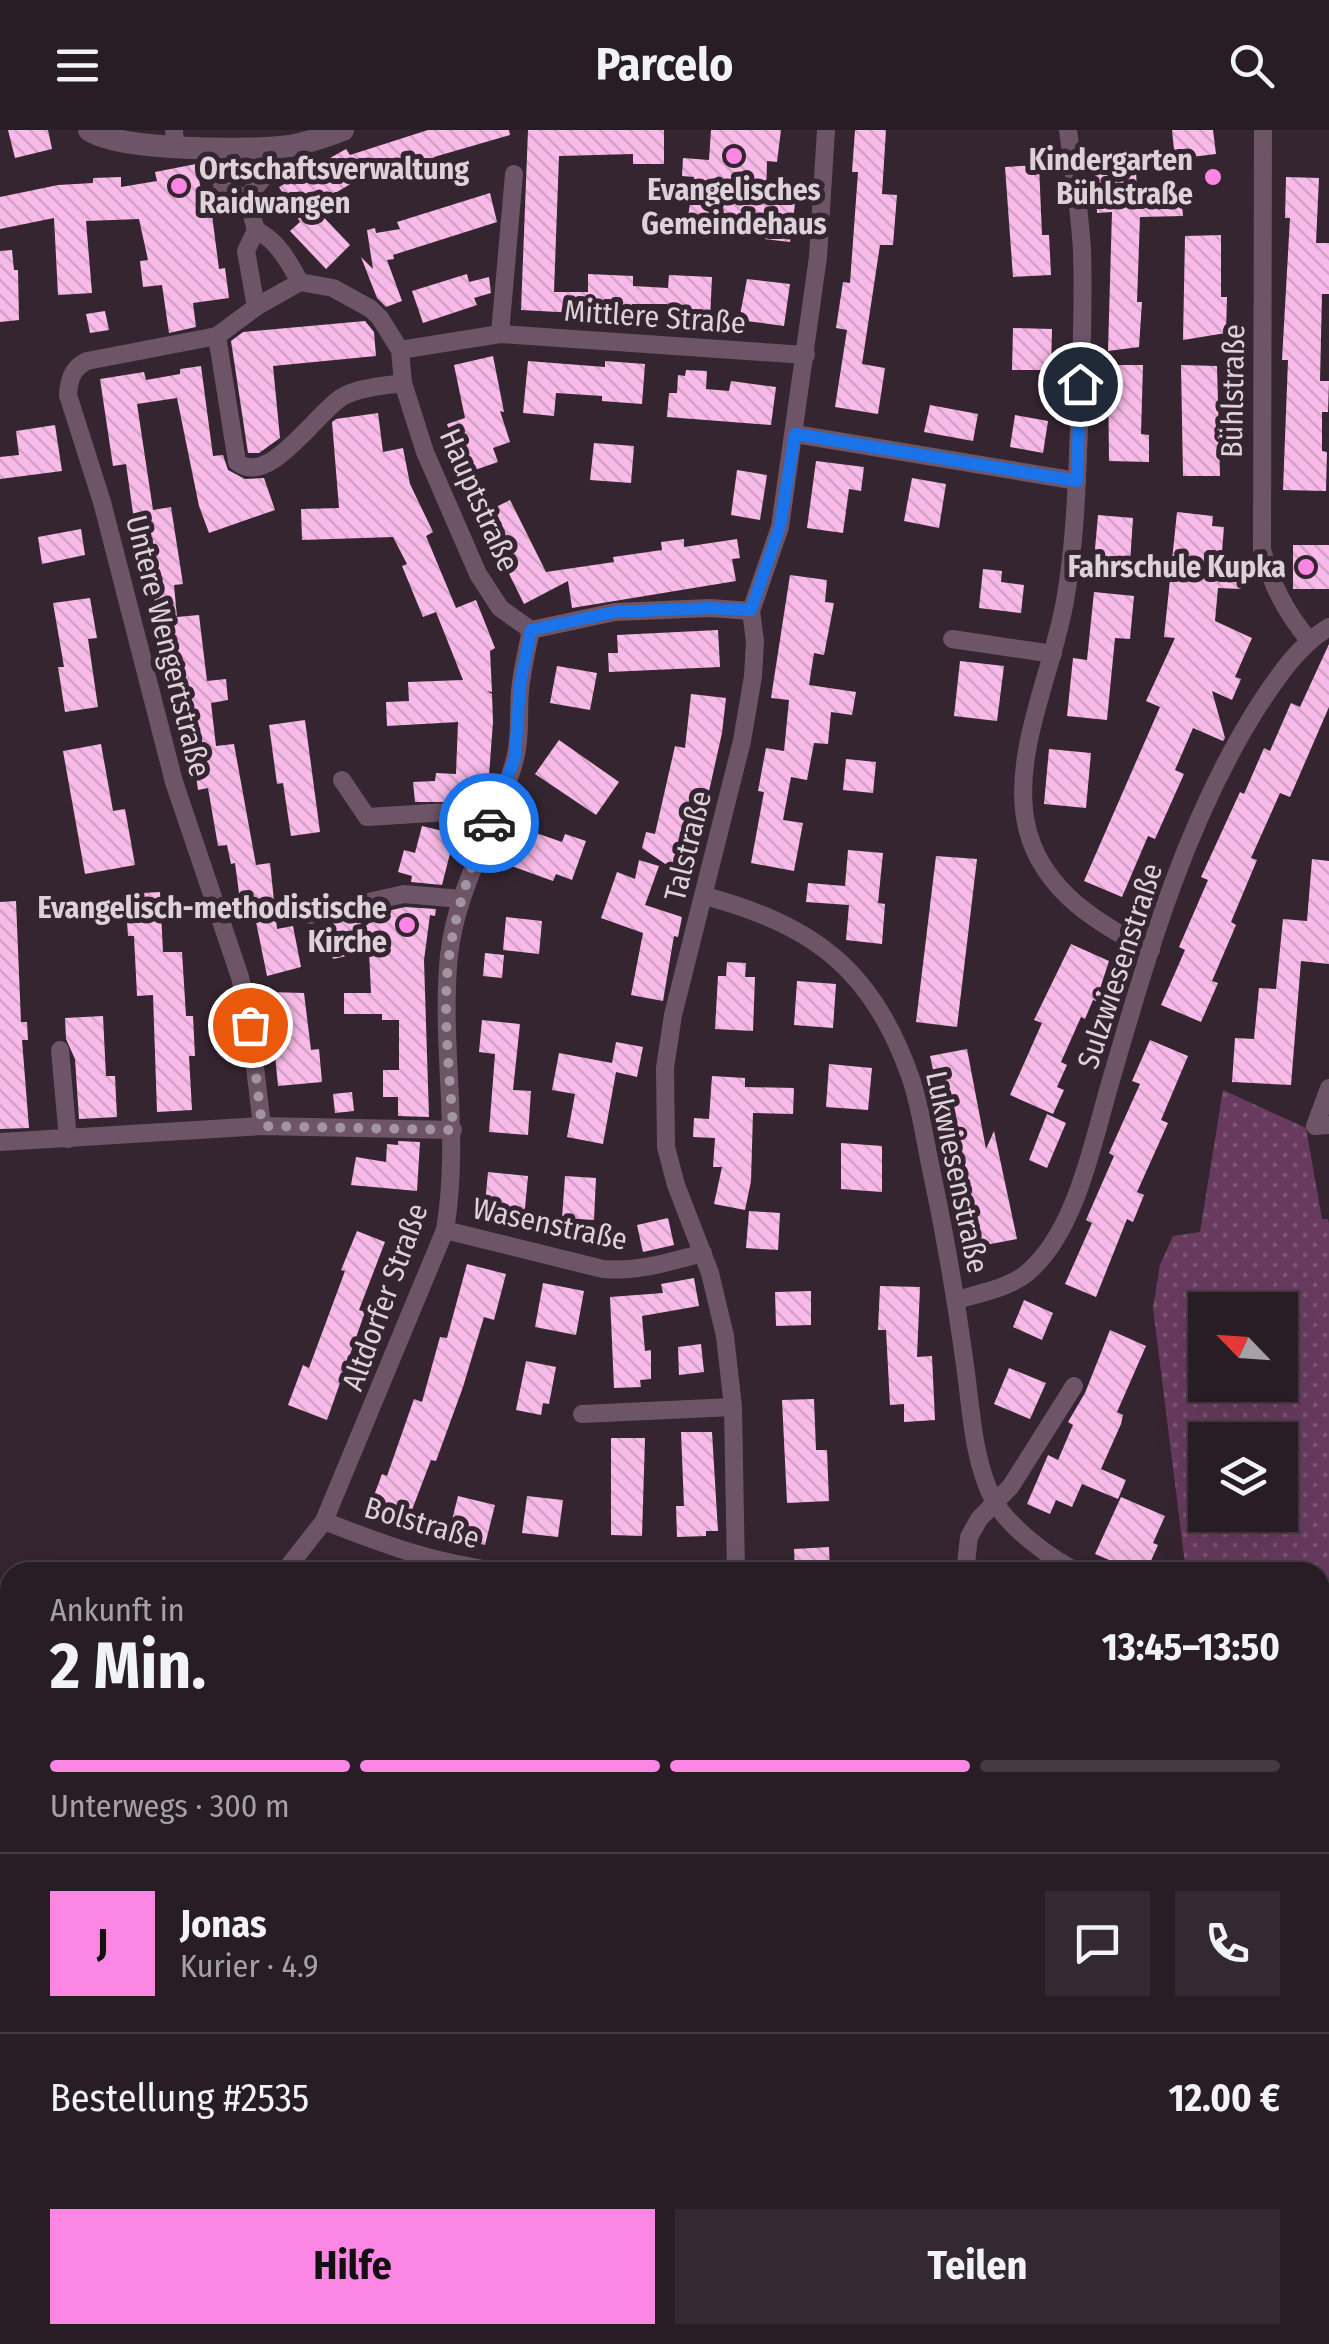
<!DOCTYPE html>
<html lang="de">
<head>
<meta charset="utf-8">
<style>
	:root { --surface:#281c25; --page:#342932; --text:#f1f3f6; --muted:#a5a1a7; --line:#443a42; --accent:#fc86e3 }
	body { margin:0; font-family:"Fira Sans Condensed",sans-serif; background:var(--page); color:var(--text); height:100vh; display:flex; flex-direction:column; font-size:38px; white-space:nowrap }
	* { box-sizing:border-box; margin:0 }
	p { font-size:32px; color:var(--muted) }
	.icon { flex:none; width:55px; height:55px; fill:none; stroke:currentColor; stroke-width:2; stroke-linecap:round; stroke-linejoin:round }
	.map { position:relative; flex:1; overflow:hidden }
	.details { position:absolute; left:0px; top:1432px; width:1330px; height:782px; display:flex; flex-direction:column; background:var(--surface); border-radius:30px 30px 0 0; box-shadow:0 10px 40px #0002,0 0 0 2px var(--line) }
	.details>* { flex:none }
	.needle { width:65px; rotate:295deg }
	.tools { position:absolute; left:1188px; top:1162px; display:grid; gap:20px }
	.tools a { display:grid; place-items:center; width:110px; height:110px; border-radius:0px; background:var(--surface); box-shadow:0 10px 40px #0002,0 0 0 2px var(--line); font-size:50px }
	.pin { position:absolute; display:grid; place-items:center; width:85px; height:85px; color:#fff; margin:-42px; border:5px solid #fff; border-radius:50%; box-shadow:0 2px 10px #0007 }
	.courier { position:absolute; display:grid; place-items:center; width:100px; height:100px; margin:-50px; border:8px solid #1a73e8; border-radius:50%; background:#fff; color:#222; box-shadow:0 2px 12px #0007 }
	.summary em { font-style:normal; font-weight:700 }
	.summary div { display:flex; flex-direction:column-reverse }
	.summary { display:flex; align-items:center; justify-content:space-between; height:170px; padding:0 50px }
	h1 { font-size:65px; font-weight:700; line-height:75px }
	.bar { display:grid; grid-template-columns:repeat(4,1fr); gap:15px 10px; align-content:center; height:120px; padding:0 50px }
	.bar i { height:12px; border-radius:8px; background:var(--line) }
	.bar .active { background:var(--accent) }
	.bar p { grid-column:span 4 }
	.line { display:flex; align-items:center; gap:25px; padding:0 50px; border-top:2px solid var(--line) }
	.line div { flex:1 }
	.round { display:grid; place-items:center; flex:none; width:105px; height:105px; border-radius:0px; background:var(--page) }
	.cta { display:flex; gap:20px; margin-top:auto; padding:20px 50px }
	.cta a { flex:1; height:115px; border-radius:0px; background:var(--accent); color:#111; font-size:40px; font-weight:700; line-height:115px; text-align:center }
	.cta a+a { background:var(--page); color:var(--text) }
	header { display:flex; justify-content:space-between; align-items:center; height:130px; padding:0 50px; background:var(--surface); font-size:45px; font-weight:700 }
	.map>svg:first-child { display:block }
	.grass { fill:url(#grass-dots); fill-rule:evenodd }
	.building { fill:url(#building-back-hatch) }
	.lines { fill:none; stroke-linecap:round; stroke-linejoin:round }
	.minor { stroke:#6d5567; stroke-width:18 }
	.tertiary { stroke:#6d5567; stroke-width:22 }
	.done { stroke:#a2959f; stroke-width:10; stroke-dasharray:0 18 }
	.route { stroke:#1a73e8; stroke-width:12 }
	.poi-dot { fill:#fc86e3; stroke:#352531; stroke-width:4 }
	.labels { text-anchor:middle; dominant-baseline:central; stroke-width:10; stroke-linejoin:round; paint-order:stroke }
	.poi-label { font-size:30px; font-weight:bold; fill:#ddd2da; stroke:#352531; text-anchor:end }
	.street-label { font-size:30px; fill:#ddd2da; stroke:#352531 }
</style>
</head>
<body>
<header><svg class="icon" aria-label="menu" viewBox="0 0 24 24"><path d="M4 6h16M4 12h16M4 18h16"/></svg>Parcelo<svg class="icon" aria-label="search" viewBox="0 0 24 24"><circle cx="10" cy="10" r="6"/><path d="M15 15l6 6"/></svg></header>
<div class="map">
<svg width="1329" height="2214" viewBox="0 0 1329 2214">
	<defs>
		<pattern id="grass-dots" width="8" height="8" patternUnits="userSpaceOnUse" patternTransform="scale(2.5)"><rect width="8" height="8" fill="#683b5e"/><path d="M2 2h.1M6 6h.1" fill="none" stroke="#7d5674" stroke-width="1.8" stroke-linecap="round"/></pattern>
		<pattern id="building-back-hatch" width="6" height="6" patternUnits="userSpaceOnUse" patternTransform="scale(2.5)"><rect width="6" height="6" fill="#f8bae8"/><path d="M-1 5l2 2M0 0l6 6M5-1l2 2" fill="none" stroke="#d4a1c7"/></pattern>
	</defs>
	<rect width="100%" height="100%" fill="#352531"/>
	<g class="grass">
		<path d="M1223 960 1306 998 1322 1089H1328L1329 1094V1629H1320V1442H1186L1153 1178 1160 1135 1173 1106 1200 1102ZM1205 1180H1280V1255H1205ZM1205 1310H1280V1385H1205Z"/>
		<polygon points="10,1778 10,2177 0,2142 0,1800"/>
		<polygon points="18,2205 631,2205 631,2214 20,2214"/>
		<polygon points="691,2205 868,2205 868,2214 690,2214"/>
	</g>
	<g class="building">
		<polygon points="8,0 48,0 52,19 15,28"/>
		<polygon points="428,0 509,0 510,5 434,27 436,35 388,51 383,35 313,76 350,115 326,139 290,101 300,92 279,57 346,19 350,25"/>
		<polygon points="528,0 664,0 664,34 633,34 633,24 559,26 554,162 588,162 588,144 633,146 633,156 668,158 669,145 712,147 710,189 666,187 667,174 632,174 632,186 521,180"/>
		<polygon points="711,0 781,0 777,32 767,31 766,70 795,74 790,112 686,100 694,47 682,46 683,28 709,30"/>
		<polygon points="855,0 886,0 882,64 897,65 893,115 880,115 862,234 885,238 878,284 835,277 847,200 836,198 843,152 850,153 858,42 852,42"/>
		<polygon points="1172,0 1213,0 1216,24 1175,29"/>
		<polygon points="196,34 206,86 212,85 219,139 225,138 229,168 193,173 196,197 169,203 162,155 143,157 140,131 148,130 139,89 86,91 92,163 58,165 54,88 0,99 0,67 58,55 93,53 93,48 121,47 121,57 157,51 155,42"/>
		<polygon points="1039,35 1042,105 1049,105 1051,145 1013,147 1005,37"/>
		<polygon points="1136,37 1137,70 1181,64 1183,86 1140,87 1137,172 1142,172 1139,217 1108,221 1112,82 1097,83 1095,39"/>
		<polygon points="1286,47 1319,48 1316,113 1329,113 1329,164 1322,164 1320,251 1329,251 1328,282 1322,282 1322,321 1327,322 1326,361 1283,360 1288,230 1282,230 1290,88 1285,88"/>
		<polygon points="490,63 497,92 393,125 394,129 387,130 402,171 386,177 377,168 361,127 373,139 367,100 375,98 376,103 400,99 397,92"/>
		<polygon points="1221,105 1221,167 1227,167 1226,203 1183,210 1185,106"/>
		<polygon points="12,120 14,140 18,140 19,190 0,192 0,121"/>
		<polygon points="467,144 469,152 489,147 491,163 474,168 477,175 423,193 412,161"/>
		<polygon points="747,149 790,154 784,196 739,190"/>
		<polygon points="105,181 109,200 90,203 86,184"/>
		<polygon points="365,191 374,202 376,226 273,236 280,308 259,323 248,323 231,211 243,202"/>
		<polygon points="1013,198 1052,199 1051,240 1012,240"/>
		<polygon points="493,226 504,282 500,281 510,312 493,318 498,332 463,344 447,294 465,288 454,235"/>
		<polygon points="528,231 605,237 605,231 645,234 642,274 602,271 602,266 556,263 554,286 523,283"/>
		<polygon points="1108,235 1143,235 1141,304 1149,305 1149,332 1109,331"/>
		<polygon points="1181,235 1217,236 1220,346 1183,346"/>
		<polygon points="201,236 213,326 223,325 228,340 245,349 264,348 275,380 209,403 199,376 177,268 137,274 153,380 171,377 183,454 174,455 177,487 199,485 207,551 226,549 228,570 211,573 216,616 234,614 256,735 270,733 277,799 293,796 301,837 267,846 253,777 241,778 235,733 231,734 227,715 218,716 208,658 198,660 189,598 183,599 175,528 166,530 159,475 155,475 153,458 144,460 126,334 113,336 100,249 144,242 146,250 180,244 180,239"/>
		<polygon points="686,240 707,241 706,259 729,261 731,251 776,257 771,295 667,287 669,263 677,263 678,245 685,246"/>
		<polygon points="930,275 978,284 973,311 924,302"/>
		<polygon points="378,283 383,322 403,318 410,354 433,402 426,406 456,478 476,470 495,518 490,521 492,562 487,561 492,564 493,592 487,672 415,672 413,652 435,651 436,643 456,644 458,592 387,596 386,572 409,571 408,552 463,550 436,482 423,487 402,436 407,434 393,407 302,410 301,379 339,378 332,292 336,289"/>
		<polygon points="1015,285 1048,291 1043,323 1010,317"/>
		<polygon points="55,295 62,341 0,349 0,327 19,325 16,301"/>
		<polygon points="594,313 634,316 631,353 590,350"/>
		<polygon points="816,331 864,337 861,361 849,359 843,403 807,398"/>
		<polygon points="737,340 767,345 760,390 731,385"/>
		<polygon points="912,348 946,354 939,398 904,391"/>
		<polygon points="510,370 546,442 614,432 613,427 662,420 661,412 684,409 684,417 737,409 740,428 732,429 736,451 572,478 568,451 524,474 480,385"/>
		<polygon points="1177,382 1213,386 1212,396 1224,397 1221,434 1242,435 1241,459 1218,458 1215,491 1252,508 1235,547 1241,549 1232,570 1212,561 1225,608 1223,611 1193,598 1175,640 1184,644 1155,709 1148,706 1122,767 1084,751 1160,577 1146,571 1175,508 1164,507"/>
		<polygon points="1098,385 1133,388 1130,433 1094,430"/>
		<polygon points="81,399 85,425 42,434 38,407"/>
		<rect x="1293" y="415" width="36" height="44"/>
		<polygon points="983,439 1002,441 1001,452 1024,455 1021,483 979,478"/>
		<polygon points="790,445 827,450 825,472 834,473 824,525 814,523 809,555 856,562 852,585 831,582 828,614 814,613 807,650 791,647 783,690 803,693 794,741 751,733 764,662 758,661 766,618 784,621 789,570 771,568"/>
		<polygon points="1094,462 1134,466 1130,509 1115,508 1107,590 1067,586 1073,528 1087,530"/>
		<polygon points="90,468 97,508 88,509 98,577 65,582 58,537 64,537 53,473"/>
		<polygon points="718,500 720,537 609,542 608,523 618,523 617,505"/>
		<polygon points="1329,514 1329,577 1290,667 1280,663 1251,728 1257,730 1231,792 1236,795 1212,851 1218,853 1201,892 1161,875 1185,820 1179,817 1208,750 1201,747 1240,662 1244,664 1264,618 1270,621 1291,573 1300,577"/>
		<polygon points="960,531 1004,536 997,591 954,586"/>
		<polygon points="557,536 597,543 590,580 550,573"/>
		<polygon points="691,564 726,568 722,603 689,751 670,747 674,740 642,718 646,702 655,704 675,616 685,618"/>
		<polygon points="305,590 320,702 291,706 283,653 277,654 269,595"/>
		<polygon points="559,610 619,652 596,685 535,644"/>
		<polygon points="101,614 113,681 125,679 135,735 85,744 63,621"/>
		<polygon points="1049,619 1091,623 1086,678 1044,674"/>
		<polygon points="846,629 876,632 873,663 843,660"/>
		<polygon points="422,696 455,704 442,755 411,752 412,746 398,742 404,720 415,723"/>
		<polygon points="516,696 562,712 565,704 586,711 572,750 556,744 553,751 503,733"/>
		<polygon points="848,720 883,723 878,773 885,774 882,814 846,810 849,775 806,772 808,753 845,756"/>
		<polygon points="936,726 977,729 957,897 916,892"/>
		<polygon points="1312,729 1329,731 1329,834 1301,831 1291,955 1232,952 1235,908 1254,909 1259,858 1276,859 1283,789 1307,791"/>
		<polygon points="639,730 659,736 645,775 682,787 678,807 674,806 663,871 631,865 643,803 601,788 617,742 635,749"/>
		<polygon points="160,762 163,822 182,822 186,886 193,886 195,926 189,926 192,980 157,982 153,865 137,866 134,806 128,806 125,764"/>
		<polygon points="16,771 21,892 27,892 28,910 22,910 29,998 0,999 0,772"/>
		<polygon points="405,777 436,779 435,786 430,785 424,830 429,987 398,986 398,967 383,967 383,940 399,940 399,890 382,890 382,884 344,884 344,863 371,863 369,821 333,829 325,794 359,787 362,799 383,782"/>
		<polygon points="506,787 542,791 539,824 503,820"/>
		<polygon points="1071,814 1109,831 1096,871 1093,870 1085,889 1081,887 1061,932 1067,935 1057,957 1064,960 1053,984 1010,965 1042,893 1034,890"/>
		<polygon points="485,823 504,825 502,848 483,846"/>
		<polygon points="727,832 746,833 745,847 755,847 753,901 715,899 718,846 726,846"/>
		<polygon points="797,851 836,854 833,898 794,895"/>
		<polygon points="269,862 304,863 311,920 319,919 322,952 278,956"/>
		<polygon points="103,886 106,946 115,946 117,987 79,989 75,929 66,909 65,888"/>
		<polygon points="482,890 520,894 513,960 531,961 528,1005 489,1002 495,924 479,922"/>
		<polygon points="1150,910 1188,926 1161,990 1168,993 1137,1062 1144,1065 1133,1092 1127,1089 1096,1167 1065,1154 1092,1093 1086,1090 1114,1026 1109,1023 1140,954 1132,951"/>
		<polygon points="616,912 643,917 637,947 616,942 603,1014 567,1007 575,964 552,960 559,923 612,933"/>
		<polygon points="967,919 986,1019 994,1001 1017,1109 975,1117 962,1049 957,1050 930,926"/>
		<polygon points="829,934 872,938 868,980 826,977"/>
		<polygon points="712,946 745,948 745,957 794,958 793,984 753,983 751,1051 745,1080 714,1074 722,1037 713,1037 715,1008 693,1007 694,988 709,989"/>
		<polygon points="352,962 354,981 335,983 333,964"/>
		<polygon points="1047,984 1066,993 1047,1038 1029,1030"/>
		<polygon points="398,1011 420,1012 417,1061 351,1055 356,1027 386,1032 387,1014 398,1015"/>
		<polygon points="841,1013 882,1016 882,1062 841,1059"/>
		<polygon points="488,1042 528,1046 524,1089 484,1085"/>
		<polygon points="565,1046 596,1048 594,1090 562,1088"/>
		<polygon points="749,1081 780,1083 778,1120 746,1118"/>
		<polygon points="668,1088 674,1115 643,1122 637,1095"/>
		<polygon points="357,1101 385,1112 359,1180 365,1182 327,1290 288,1275 303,1235 309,1238 345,1141 341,1140"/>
		<polygon points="467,1134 506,1144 494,1190 484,1187 463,1257 436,1331 431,1330 407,1393 369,1379 382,1344 387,1346 414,1269 422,1272 440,1207 447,1208"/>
		<polygon points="694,1148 699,1176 642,1186 645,1221 651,1220 651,1249 640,1250 641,1257 614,1258 610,1167 663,1163 661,1154"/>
		<polygon points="543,1153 584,1161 576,1205 535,1197"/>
		<polygon points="880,1156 920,1157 917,1227 932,1226 935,1290 904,1292 904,1274 890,1275 886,1200 878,1200"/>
		<polygon points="811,1161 811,1195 776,1196 775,1162"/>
		<polygon points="1024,1170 1053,1183 1042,1210 1013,1197"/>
		<polygon points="1110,1200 1146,1216 1117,1282 1123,1285 1121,1294 1101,1339 1126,1350 1118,1369 1082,1354 1072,1377 1056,1370 1050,1384 1027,1374 1048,1325 1058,1330 1073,1295 1068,1292 1085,1263"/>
		<polygon points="701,1214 704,1242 679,1245 678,1217"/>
		<polygon points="526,1231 556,1237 549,1274 543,1273 541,1285 516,1280"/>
		<polygon points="1009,1238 1046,1253 1030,1289 994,1274"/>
		<polygon points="814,1269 816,1320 827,1320 829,1371 787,1373 782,1270"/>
		<polygon points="681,1302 712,1302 718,1401 706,1401 706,1406 677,1407 676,1376 684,1376"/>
		<polygon points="611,1308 645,1308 642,1406 611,1405"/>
		<polygon points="458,1366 495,1375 485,1415 448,1406"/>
		<polygon points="527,1366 563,1370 558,1407 522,1403"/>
		<polygon points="1121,1367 1165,1386 1153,1413 1158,1415 1146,1442 1138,1442 1095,1424"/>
		<polygon points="829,1417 830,1442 795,1442 794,1419"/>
	</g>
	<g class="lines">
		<g class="minor">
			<polyline points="174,0 175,15"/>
			<path d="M1068 0C1073 40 1080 81 1082 121 1084 180 1081 238 1079 297 1077 355 1075 414 1065 471 1053 539 1017 612 1024 680 1031 752 1092 792 1151 820"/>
			<path d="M1263 0 1262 420C1272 455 1285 481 1308 509"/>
			<polyline points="217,17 222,55 232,64 247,67"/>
			<path d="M268 18 264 47 247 67 256 100C278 111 288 131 300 152L333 158 371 179 380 188 400 220 403 253 425 322 478 444 500 478 531 500 615 482 710 478 751 481"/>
			<polyline points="256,177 246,121 256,100"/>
			<polyline points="500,204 514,44"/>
			<path d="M217 206 237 332C269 358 317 282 342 267 360 257 383 256 403 253"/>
			<polyline points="400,220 500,204 806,225"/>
			<polyline points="795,304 1077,351"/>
			<polyline points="952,509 1053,524"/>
			<polyline points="342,650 367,687 448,682 493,685"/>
			<path d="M705 766C812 795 872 838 910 946 920 974 924 1005 930 1034 944 1099 955 1163 964 1228 971 1274 972 1328 993 1369 1008 1397 1051 1429 1078 1442"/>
			<polyline points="310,785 404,764 461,769"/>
			<polyline points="60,920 68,1009"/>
			<polyline points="1329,958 1315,996 1329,995"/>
			<path d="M262 996 250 895 240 847 174 652 102 372 68 265C69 250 72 238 87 231L217 206 256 177 300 152"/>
			<polyline points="0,1012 262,996 453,1000"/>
			<path d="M445 1100 603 1139C638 1142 669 1132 703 1123"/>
			<path d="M956 1170C978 1164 1009 1158 1027 1143 1075 1103 1092 1016 1109 957 1147 826 1185 691 1259 575 1278 546 1299 515 1329 497"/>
			<polyline points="582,1284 733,1277"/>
			<path d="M324 1391C390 1417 434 1433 504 1442"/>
			<path d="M284 1442 324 1391 445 1100C461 1004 440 918 449 825 457 754 497 696 515 629 521 607 518 583 520 561 522 540 527 520 531 500"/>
			<polyline points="736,1442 733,1277 725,1206 710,1143 676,1055 666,1017 665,938 673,885 742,611 753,546 755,511 751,481 780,397 818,127 826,0"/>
			<polyline points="965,1442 969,1407 979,1389 1011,1356 1074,1256"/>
			<polyline points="0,1778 10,1758"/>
			<polyline points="0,2185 8,2214"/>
		</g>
		<path class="tertiary" d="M89 0C118 21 252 21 290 16 308 13 326 6 343 0"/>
	</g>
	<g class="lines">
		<path class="done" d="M250 895 262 996 453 1000C450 941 441 878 450 820 457 776 472 734 489 693"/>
		<polyline class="route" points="489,693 515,628 520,555 531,500 615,482 710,478 751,480 780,396 795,304 1077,351 1080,254"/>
	</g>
	<g class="poi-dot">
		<circle cx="734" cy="26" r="10"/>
		<circle cx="1213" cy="47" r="10"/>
		<circle cx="179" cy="56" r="10"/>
		<circle cx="1306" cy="437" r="10"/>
		<circle cx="407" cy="795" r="10"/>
	</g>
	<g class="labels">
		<g class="poi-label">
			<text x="1193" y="30">Kindergarten<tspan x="1193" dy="34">Bühlstraße</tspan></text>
			<text x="199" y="39" text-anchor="start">Ortschaftsverwaltung<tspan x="199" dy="34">Raidwangen</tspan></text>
			<text x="734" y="60" text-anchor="middle">Evangelisches<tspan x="734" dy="34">Gemeindehaus</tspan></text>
			<text x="1286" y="437">Fahrschule Kupka</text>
			<text x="387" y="778">Evangelisch-methodistische<tspan x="387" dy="34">Kirche</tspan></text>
		</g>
		<g class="street-label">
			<text transform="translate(655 187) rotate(4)">Mittlere Straße</text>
			<text transform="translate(1233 261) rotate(-89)">Bühlstraße</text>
			<text transform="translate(479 370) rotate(66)">Hauptstraße</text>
			<text transform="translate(168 516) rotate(76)">Untere Wengertstraße</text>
			<text transform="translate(688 716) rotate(-76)">Talstraße</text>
			<text transform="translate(1120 836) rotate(-72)">Sulzwiesenstraße</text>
			<text transform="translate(957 1042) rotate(78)">Lukwiesenstraße</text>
			<text transform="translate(550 1094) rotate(12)">Wasenstraße</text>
			<text transform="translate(385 1167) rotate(-70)">Altdorfer Straße</text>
			<text transform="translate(422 1393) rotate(16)">Bolstraße</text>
		</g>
	</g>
</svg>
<div class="tools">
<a><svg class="needle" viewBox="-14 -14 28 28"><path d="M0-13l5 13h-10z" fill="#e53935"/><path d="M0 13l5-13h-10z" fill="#a5a1a7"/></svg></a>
<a><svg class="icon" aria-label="layers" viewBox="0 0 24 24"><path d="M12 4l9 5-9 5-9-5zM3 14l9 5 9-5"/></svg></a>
</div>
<div class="pin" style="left:250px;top:895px;background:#ea580c"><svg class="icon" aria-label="bag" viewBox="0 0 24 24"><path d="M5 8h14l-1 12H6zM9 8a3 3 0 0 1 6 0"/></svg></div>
<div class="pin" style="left:1080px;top:254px;background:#1f2937"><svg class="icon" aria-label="home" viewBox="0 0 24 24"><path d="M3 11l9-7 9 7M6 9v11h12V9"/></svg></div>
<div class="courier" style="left:489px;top:693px"><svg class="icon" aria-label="car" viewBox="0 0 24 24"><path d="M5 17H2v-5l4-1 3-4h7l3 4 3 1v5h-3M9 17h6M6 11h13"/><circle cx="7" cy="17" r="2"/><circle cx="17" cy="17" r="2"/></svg></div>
<section class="details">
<div class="summary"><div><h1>2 Min.</h1><p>Ankunft in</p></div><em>13:45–13:50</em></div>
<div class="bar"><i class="active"></i><i class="active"></i><i class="active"></i><i></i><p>Unterwegs · 300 m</p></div>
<div class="line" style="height:180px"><b class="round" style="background:var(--accent);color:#111">J</b><div><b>Jonas</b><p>Kurier · 4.9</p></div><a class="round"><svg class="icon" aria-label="chat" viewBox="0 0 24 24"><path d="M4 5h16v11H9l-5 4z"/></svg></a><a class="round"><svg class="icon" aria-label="phone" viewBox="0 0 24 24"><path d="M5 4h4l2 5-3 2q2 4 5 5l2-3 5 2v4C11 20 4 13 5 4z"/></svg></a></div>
<div class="line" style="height:130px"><div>Bestellung #2535</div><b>12.00 €</b></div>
<div class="cta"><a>Hilfe</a><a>Teilen</a></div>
</section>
</div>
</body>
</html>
